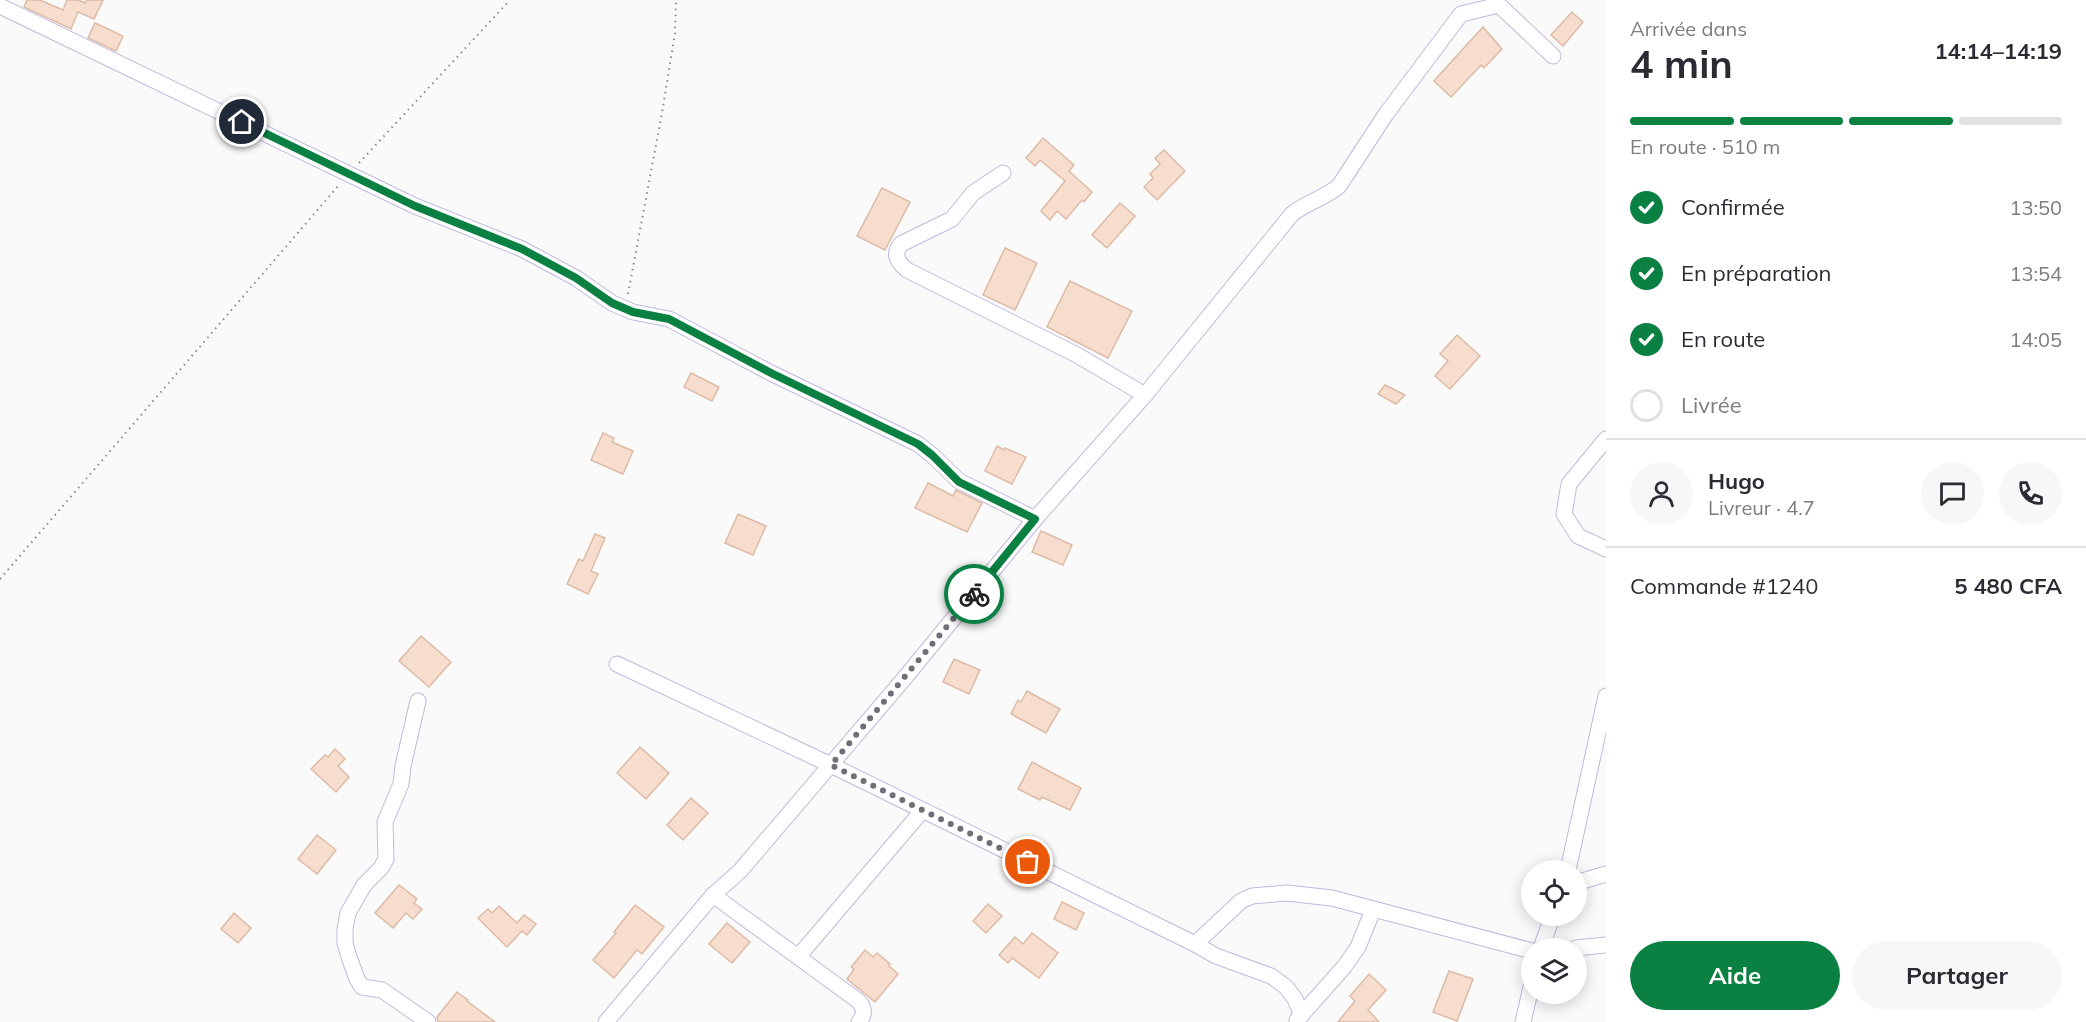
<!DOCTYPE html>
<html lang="fr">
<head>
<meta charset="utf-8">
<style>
	:root { --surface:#fff; --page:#f7f7f7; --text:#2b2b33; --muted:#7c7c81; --line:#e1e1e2; --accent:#0b8043 }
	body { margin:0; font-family:Mulish,sans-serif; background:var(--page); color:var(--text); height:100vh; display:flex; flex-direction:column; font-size:22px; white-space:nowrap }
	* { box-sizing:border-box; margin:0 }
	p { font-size:20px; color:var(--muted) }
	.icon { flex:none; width:33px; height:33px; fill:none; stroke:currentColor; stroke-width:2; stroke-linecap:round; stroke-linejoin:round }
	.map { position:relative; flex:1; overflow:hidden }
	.side { display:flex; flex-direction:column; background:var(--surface); width:480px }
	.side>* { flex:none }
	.tools { position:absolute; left:1521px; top:860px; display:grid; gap:12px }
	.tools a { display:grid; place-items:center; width:66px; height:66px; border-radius:50%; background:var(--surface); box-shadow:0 3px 15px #0003; font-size:30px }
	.pin { position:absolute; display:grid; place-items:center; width:51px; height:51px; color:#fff; margin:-26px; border:3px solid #fff; border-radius:50%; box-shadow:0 2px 6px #0007 }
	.courier { position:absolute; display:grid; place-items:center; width:60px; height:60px; margin:-30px; border:4px solid #0b8043; border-radius:50%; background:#fff; color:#222; box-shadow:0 2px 8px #0007 }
	.head em { font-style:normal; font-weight:700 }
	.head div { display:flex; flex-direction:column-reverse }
	.head { display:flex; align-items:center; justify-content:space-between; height:102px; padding:0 24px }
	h1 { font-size:39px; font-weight:700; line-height:45px }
	.bar { display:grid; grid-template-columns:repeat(4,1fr); gap:9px 6px; align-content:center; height:72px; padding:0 24px }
	.bar i { height:8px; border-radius:4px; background:var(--line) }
	.bar .selected { background:var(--accent) }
	.bar p { grid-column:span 4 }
	.line { display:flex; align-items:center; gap:15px; padding:0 24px; border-top:2px solid var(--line) }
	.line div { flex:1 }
	.round { display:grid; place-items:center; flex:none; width:63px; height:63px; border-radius:32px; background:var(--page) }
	ol { padding:0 24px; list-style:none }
	li { display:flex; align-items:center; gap:18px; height:66px }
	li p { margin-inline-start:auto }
	li .icon { padding:6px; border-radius:50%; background:var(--accent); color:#fff; stroke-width:4 }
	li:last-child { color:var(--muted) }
	li i { width:33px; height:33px; border:3px solid var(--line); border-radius:50% }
	.primary-button { display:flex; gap:12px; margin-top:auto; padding:12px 24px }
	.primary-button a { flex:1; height:69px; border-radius:36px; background:var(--accent); color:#fff; font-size:24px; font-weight:700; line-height:69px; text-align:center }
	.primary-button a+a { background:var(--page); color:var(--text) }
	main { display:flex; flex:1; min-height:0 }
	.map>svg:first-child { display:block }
	.building { fill:#f7ddcd; stroke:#ddbba6; stroke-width:1.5 }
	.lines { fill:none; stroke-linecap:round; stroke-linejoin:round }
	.minor-casing { stroke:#bfbadd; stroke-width:17 }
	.path { stroke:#8a8990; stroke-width:2; stroke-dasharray:1.5 4.5; stroke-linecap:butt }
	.minor { stroke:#fff; stroke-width:15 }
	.done { stroke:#706e77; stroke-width:6; stroke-dasharray:0 10.8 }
	.route { stroke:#0b8043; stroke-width:8 }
</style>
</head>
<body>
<main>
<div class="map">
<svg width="1606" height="1022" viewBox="0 0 1606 1022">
	<rect width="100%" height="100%" fill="#fafafa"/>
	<g class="building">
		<polygon points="27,0 40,0 63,10 67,0 78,0 85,3 87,0 103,0 94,19 78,12 71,29 24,7"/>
		<polygon points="1572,12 1583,22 1563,46 1551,35"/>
		<polygon points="95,23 123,36 116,51 88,38"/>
		<polygon points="1483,27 1502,49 1484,68 1481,65 1451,97 1434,81"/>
		<polygon points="1043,138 1074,165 1069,171 1092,192 1084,202 1082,200 1066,219 1057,211 1050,220 1041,211 1065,181 1040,160 1035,166 1026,158"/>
		<polygon points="1164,150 1185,171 1157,200 1144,187 1153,178 1150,174 1160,164 1155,158"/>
		<polygon points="882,188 910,202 885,250 857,236"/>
		<polygon points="1120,203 1135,216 1107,248 1092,235"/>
		<polygon points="1005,248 1037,263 1015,310 983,295"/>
		<polygon points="1070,281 1132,311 1108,358 1047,327"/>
		<polygon points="1457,335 1480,356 1450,389 1435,376 1448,361 1440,354"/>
		<polygon points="691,373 719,387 712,401 684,387"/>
		<polygon points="1385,385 1405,395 1396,404 1378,394"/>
		<polygon points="603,433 614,438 612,442 633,451 623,474 591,460"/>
		<polygon points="997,446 1004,450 1005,448 1026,457 1012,484 985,471"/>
		<polygon points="928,483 953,496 956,490 982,503 967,532 915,508"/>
		<polygon points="738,514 766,526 753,555 725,543"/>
		<polygon points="1041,531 1072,545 1063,565 1032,552"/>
		<polygon points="595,534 605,538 591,571 598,574 588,594 567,584 579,559 583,561"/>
		<polygon points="421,636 451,662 429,687 399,661"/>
		<polygon points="954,659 980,670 969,694 943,682"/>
		<polygon points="1027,691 1060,709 1046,733 1011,714 1018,700 1021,702"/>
		<polygon points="640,747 669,773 646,799 617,773"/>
		<polygon points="335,749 345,759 338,766 349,777 336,792 311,769 325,755 328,757"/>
		<polygon points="1032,762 1081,788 1070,810 1042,797 1040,800 1018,789"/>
		<polygon points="691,798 708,813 683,840 667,825"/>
		<polygon points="317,835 336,850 317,874 298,859"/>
		<polygon points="399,885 417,899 414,903 422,909 413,919 406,913 393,928 375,913"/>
		<polygon points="1062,902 1084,913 1076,930 1054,919"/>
		<polygon points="988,904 1002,916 986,933 973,921"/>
		<polygon points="635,905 664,927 642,954 637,950 614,978 593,960 616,933 614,932"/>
		<polygon points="499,906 517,923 524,915 536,924 527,935 522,931 507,947 478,918 488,909 492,913"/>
		<polygon points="234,913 251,928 238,943 221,929"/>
		<polygon points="727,923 750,942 732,963 709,944"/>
		<polygon points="1032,933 1058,953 1039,978 1012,958 1008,963 999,955 1015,937 1023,944"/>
		<polygon points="865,950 873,957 877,953 890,964 889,966 898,974 875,1002 847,979 854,969 851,967"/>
		<polygon points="1449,971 1473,979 1457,1021 1433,1012"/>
		<polygon points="1369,974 1386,990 1368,1010 1379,1022 1338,1022 1355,1001 1350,996"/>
		<polygon points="457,992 468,1000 467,1001 495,1022 438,1022 437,1017"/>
	</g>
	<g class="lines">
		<defs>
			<g id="minor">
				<polyline points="0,6 415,206 522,249 576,278 612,303 633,312 669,319 771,373 918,444 932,455 959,481 1035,519"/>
				<path d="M1003 173 973 193 952 219 901 244C893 254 897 262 907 270L1077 355 1145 395"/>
				<polyline points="1606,439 1569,484 1564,514 1578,536 1606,549"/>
				<polyline points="617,664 831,765 1195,944 1216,956 1271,976 1286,987 1295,999 1302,1015"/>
				<polyline points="418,701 403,766 401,784 385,822 386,859 381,868 364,885 348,913 345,929 345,943 349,957 357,979 362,987 382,990 428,1022"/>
				<polyline points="1568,870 1606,696"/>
				<polyline points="1576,883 1606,874"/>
				<path d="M713 895 857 1000C864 1006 866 1014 859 1022"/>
				<polyline points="1195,944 1241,901 1252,896 1287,893 1332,898 1532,951"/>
				<polyline points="1541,948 1553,915"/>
				<polyline points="1576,948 1606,945"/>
				<polyline points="798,957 922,811"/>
				<polyline points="1297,1020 1344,967 1358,947 1373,910"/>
				<path d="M606 1022 713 895 740 871 903 680 1035 519 1145 395 1292 214C1307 202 1325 198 1339 186L1386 114 1461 14 1499 5 1553 56"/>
				<polyline points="1523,1022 1532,983"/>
			</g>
		</defs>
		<use href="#minor" class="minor-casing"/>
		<g class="path">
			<polyline points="359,163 510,0"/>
			<polyline points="628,294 662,113 675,33 676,0"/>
			<polyline points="0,579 339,185"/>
		</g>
		<use href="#minor" class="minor"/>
	</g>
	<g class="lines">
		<polyline class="done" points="974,594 831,765 1028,862"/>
		<polyline class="route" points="242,122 415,206 522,249 576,278 612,303 633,312 669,319 771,373 918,444 932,455 959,482 1035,519 974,594"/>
	</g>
</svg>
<div class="tools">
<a><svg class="icon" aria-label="locate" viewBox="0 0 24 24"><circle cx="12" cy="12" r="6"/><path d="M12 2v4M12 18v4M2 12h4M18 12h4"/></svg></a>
<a><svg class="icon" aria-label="layers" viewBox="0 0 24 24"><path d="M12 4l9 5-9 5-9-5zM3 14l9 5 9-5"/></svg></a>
</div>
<div class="pin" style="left:1028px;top:862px;background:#ea580c"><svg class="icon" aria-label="bag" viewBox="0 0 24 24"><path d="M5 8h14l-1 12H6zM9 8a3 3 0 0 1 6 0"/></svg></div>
<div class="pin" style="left:242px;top:122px;background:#1f2937"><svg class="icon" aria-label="home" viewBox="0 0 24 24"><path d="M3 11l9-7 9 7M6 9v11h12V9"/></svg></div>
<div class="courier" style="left:974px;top:594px"><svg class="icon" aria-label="bike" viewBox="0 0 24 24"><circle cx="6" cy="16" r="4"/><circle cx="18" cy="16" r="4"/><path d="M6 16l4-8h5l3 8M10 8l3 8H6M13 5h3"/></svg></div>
</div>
<section class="side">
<div class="head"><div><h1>4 min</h1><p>Arrivée dans</p></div><em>14:14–14:19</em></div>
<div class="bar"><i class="selected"></i><i class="selected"></i><i class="selected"></i><i></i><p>En route · 510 m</p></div>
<ol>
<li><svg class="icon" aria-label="check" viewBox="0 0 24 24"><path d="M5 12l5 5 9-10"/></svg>Confirmée<p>13:50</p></li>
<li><svg class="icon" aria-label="check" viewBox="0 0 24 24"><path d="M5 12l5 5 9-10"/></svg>En préparation<p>13:54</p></li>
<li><svg class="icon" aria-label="check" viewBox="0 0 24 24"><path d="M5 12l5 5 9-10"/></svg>En route<p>14:05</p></li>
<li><i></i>Livrée</li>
</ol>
<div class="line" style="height:108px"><a class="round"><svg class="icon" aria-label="person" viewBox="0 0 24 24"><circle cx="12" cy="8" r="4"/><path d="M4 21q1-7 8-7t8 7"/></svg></a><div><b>Hugo</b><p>Livreur · 4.7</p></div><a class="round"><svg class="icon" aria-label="chat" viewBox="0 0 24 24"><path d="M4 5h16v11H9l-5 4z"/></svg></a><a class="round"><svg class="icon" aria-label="phone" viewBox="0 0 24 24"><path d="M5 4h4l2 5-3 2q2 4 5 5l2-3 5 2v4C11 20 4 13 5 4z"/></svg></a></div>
<div class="line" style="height:78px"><div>Commande #1240</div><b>5 480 CFA</b></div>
<div class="primary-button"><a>Aide</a><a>Partager</a></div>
</section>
</main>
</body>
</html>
